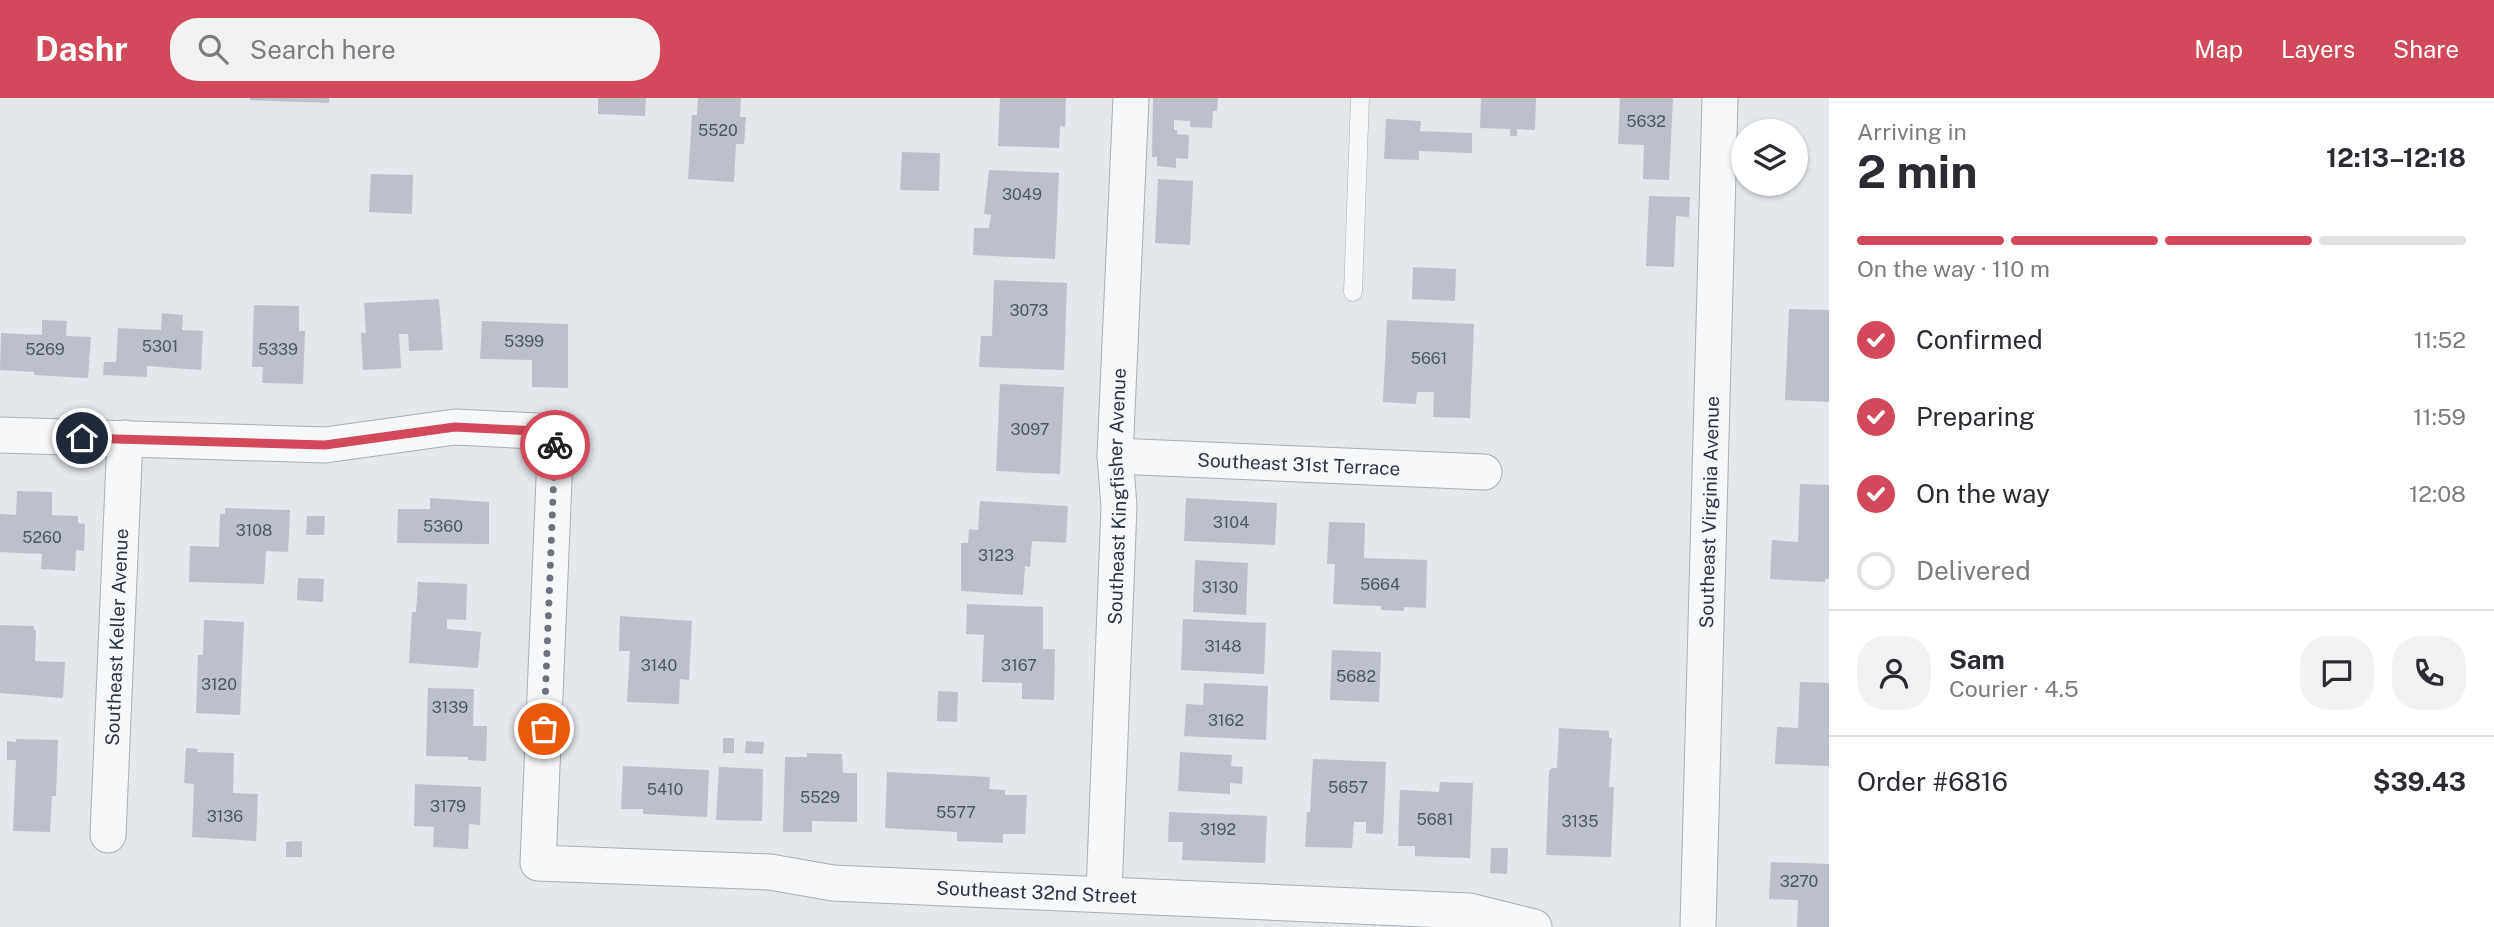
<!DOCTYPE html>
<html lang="en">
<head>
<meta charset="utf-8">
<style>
	:root { --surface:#fff; --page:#f2f2f3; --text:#2b2b33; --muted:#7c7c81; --line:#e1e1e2; --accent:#d1495b }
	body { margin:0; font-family:"Public Sans",sans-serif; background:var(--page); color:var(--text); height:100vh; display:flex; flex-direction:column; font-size:26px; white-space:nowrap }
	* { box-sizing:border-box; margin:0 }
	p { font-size:23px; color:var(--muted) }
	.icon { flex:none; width:38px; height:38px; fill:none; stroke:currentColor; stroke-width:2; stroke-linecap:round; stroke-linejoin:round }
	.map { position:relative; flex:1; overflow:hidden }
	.side { display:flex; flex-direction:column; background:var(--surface); width:665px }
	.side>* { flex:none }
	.buttons { position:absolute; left:1731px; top:21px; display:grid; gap:14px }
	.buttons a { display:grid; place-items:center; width:77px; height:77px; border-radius:50%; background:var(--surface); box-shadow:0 2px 5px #0004; font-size:35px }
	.pin { position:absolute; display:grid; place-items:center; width:60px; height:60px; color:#fff; margin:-30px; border:4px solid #fff; border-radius:50%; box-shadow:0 2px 7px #0007 }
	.courier { position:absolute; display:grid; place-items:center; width:70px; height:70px; margin:-35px; border:5px solid #d1495b; border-radius:50%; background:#fff; color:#222; box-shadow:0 2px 9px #0007 }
	.overview em { font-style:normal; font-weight:700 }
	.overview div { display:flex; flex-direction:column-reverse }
	.overview { display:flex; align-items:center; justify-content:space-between; height:119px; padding:0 28px }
	h1 { font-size:46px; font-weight:700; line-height:52px }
	.bar { display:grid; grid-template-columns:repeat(4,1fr); gap:10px 7px; align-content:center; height:84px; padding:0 28px }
	.bar i { height:9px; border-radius:5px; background:var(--line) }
	.bar .current { background:var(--accent) }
	.bar p { grid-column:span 4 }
	.line { display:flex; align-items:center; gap:18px; padding:0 28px; border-top:2px solid var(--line) }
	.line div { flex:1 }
	.round { display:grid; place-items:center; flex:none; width:74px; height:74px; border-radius:28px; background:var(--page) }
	ol { padding:0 28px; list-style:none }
	li { display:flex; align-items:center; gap:21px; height:77px }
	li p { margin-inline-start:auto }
	li .icon { padding:7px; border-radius:50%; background:var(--accent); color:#fff; stroke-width:4 }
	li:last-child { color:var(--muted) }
	li i { width:38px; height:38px; border:4px solid var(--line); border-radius:50% }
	header { display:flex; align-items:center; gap:42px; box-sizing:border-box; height:98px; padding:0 35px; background:var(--accent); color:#fff }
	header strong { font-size:33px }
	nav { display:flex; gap:38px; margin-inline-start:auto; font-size:24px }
	.search { width:490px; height:63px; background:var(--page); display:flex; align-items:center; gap:18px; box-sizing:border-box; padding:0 24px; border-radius:28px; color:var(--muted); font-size:26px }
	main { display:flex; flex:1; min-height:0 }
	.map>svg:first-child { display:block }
	.building { fill:#bbc0ca }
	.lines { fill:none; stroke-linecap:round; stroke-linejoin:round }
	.service-casing { stroke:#a9aeb7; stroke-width:19 }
	.minor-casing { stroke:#a9aeb7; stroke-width:37 }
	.service { stroke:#f7f8fa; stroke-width:18 }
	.minor { stroke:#f7f8fa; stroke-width:35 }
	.done { stroke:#6c737f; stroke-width:7; stroke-dasharray:0 12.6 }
	.route { stroke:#d1495b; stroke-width:9 }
	.labels { text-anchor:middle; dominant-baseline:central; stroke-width:6; stroke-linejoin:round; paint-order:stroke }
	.number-label { font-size:16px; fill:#4f5766 }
	.street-label { font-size:19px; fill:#2b3445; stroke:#f4f6f9 }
</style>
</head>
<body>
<header>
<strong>Dashr</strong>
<div class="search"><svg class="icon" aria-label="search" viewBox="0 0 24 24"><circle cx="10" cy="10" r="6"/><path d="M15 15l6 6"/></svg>Search here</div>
<nav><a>Map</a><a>Layers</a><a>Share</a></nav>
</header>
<main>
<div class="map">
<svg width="1829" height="829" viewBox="0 0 1829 829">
	<rect width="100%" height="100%" fill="#e4e7ec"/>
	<g class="building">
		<polygon points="250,0 329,0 329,5 250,2"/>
		<polygon points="598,0 646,0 645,18 598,16"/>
		<polygon points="698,0 741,0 740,19 746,19 744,46 736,46 734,84 688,81 692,17 697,17"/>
		<polygon points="1000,0 1066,0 1065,29 1060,28 1059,50 998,48"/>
		<polygon points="1153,0 1218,0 1217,13 1213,13 1212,30 1190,29 1190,23 1174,22 1174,32 1177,32 1177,36 1189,37 1188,61 1176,60 1176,70 1157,68 1157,59 1152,59"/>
		<polygon points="1481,0 1536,0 1535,32 1517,31 1517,38 1510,38 1510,31 1480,30"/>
		<polygon points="1620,0 1673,0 1669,82 1643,81 1644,47 1618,46"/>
		<polygon points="1386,21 1421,23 1420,33 1472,35 1472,55 1419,53 1419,62 1384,61"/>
		<polygon points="902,54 940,55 939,93 900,92"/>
		<polygon points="989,72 1059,75 1055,161 973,157 974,130 989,130 991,117 984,116"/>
		<polygon points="371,76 413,77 412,116 369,114"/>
		<polygon points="1158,81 1193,83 1190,147 1155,145"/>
		<polygon points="1649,98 1690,99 1689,119 1676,118 1674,169 1646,168"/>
		<polygon points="1413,169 1456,171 1455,203 1412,201"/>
		<polygon points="994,182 1067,185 1064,272 979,269 981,238 992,238"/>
		<polygon points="439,201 443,252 409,253 408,236 399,236 401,270 363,272 361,235 366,235 364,205"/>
		<polygon points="254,207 299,208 299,233 305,233 303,286 262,285 263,269 252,269"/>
		<polygon points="1789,211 1829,212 1829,304 1785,302"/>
		<polygon points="162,215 183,217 182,232 203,233 201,272 147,268 147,279 103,277 104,264 116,264 118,230 161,232"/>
		<polygon points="42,222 67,223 66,238 91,239 88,280 34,277 34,274 0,272 1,235 42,237"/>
		<polygon points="1387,222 1474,226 1470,320 1433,319 1434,294 1417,294 1416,306 1383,304"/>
		<polygon points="482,223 568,226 568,290 532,289 532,262 480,261"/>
		<polygon points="1000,286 1064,289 1060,376 996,373"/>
		<polygon points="1800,386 1829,387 1829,481 1825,481 1825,484 1770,481 1772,442 1798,444"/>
		<polygon points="17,393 52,394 52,417 78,418 78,425 85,426 84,453 76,452 75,473 41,471 42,456 0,454 0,416 16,417"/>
		<polygon points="430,400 489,404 489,446 397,445 398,411 430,411"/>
		<polygon points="1186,400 1277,405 1275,447 1184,443"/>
		<polygon points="980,403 1068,408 1066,445 1032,443 1030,469 1025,468 1023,497 961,493 961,445 968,445 969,431 978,432"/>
		<polygon points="225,410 290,412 288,454 266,453 264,486 189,484 190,448 219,449 220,416 225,416"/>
		<polygon points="307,418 325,418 324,437 306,437"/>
		<polygon points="1329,424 1365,425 1364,460 1427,462 1426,510 1404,509 1404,513 1381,512 1381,508 1333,506 1335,466 1327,466"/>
		<polygon points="1195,462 1248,465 1246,517 1193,514"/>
		<polygon points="298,480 324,481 323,504 297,502"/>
		<polygon points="418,484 467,486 466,522 447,521 447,531 481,534 478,570 409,565 412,514 416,514"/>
		<polygon points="967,506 1043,509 1043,551 1055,551 1054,602 1022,601 1022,585 982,584 984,537 966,536"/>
		<polygon points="620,518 692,523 689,582 680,581 679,606 627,604 630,553 619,553"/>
		<polygon points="1183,521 1266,525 1264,576 1181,572"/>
		<polygon points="204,522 244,524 240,617 196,615 198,557 203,557"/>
		<polygon points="0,527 34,528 34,532 36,532 35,563 65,564 63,600 0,595"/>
		<polygon points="1332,552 1381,554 1379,604 1330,602"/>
		<polygon points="1800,584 1829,585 1829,668 1775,666 1777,629 1798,630"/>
		<polygon points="1204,585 1268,588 1266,642 1184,638 1186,606 1203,607"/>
		<polygon points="428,590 474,591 473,628 487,628 486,663 468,662 468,659 426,658"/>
		<polygon points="938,593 958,594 957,624 937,623"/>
		<polygon points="1559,630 1609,633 1609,640 1612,640 1609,689 1614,689 1611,759 1546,757 1549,673 1552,670 1557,670"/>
		<rect x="723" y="640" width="11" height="15"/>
		<polygon points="16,641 58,642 56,698 52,698 50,734 13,733 16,662 7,662 7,643 16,644"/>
		<polygon points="746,643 764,644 763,656 745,655"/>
		<polygon points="186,650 198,651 197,654 234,655 233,695 258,696 256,743 192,739 194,686 184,685"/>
		<polygon points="1180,654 1232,657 1231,668 1243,669 1242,686 1230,685 1230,696 1178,693"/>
		<polygon points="807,655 842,656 843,675 857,675 857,724 812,723 812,734 783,734 785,659 807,659"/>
		<polygon points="1313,661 1386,664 1383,736 1366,735 1366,724 1354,724 1352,750 1305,749 1307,714 1310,714"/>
		<polygon points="623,668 709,672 707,719 643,716 643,711 621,711"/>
		<polygon points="719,669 763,671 762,723 716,722"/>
		<polygon points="887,674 990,679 989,691 1005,692 1005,697 1027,697 1025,736 1003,736 1003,745 957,743 957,734 885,730"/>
		<polygon points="1440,684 1473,685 1470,760 1415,758 1415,748 1398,748 1400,692 1439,694"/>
		<polygon points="415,686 481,689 480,727 469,726 468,751 433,749 434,729 414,728"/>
		<polygon points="1169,714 1267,718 1265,765 1182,762 1183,744 1168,744"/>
		<polygon points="302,743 302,759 286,759 286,744"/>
		<polygon points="1491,750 1508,750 1507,776 1490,775"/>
		<polygon points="1771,764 1829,766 1829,829 1797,829 1798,802 1769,801"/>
	</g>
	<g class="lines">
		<defs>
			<polyline id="service" points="1353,194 1360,0"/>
			<g id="minor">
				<path id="s1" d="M0 337 325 347 455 329 556 334 538 765 770 774 833 785 1469 813 1534 829"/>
				<path id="s2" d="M1115 358 1484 374"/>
				<path id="s3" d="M108 737 125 340"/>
				<path id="s4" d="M1104 795 1119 408 1115 358 1131 0"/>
				<path id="s5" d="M1698 829 1720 0"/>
			</g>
		</defs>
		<use href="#service" class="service-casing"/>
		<use href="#minor" class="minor-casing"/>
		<use href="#service" class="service"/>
		<use href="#minor" class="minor"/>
	</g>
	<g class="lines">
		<polyline class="done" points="544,631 555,347"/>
		<polyline class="route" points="82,340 325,347 455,329 556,334 555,347"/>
	</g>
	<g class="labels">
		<g class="number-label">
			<text x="1646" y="23">5632</text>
			<text x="718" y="32">5520</text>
			<text x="1022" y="96">3049</text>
			<text x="1029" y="212">3073</text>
			<text x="524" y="243">5399</text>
			<text x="160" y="248">5301</text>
			<text x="45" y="251">5269</text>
			<text x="278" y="251">5339</text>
			<text x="1429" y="260">5661</text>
			<text x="1030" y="331">3097</text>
			<text x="1231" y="424">3104</text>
			<text x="443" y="428">5360</text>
			<text x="254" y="432">3108</text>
			<text x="42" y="439">5260</text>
			<text x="996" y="457">3123</text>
			<text x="1380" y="486">5664</text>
			<text x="1220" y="489">3130</text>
			<text x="1223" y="548">3148</text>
			<text x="659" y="567">3140</text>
			<text x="1019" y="567">3167</text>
			<text x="1356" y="578">5682</text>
			<text x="219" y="586">3120</text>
			<text x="450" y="609">3139</text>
			<text x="1226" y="622">3162</text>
			<text x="1348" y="689">5657</text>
			<text x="665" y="691">5410</text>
			<text x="820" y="699">5529</text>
			<text x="448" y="708">3179</text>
			<text x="956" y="714">5577</text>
			<text x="225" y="718">3136</text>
			<text x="1435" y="721">5681</text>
			<text x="1580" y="723">3135</text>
			<text x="1218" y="731">3192</text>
			<text x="1799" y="783">3270</text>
		</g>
		<g class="street-label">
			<text stroke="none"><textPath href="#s2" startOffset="184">Southeast 31st Terrace</textPath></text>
			<text stroke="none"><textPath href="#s4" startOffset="397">Southeast Kingfisher Avenue</textPath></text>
			<text stroke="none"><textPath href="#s5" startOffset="415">Southeast Virginia Avenue</textPath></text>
			<text stroke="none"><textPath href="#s3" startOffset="198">Southeast Keller Avenue</textPath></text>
			<text stroke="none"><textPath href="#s1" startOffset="1489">Southeast 32nd Street</textPath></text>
		</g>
	</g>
</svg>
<div class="buttons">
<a><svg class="icon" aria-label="layers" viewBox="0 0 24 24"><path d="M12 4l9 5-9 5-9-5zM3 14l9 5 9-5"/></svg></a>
</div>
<div class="pin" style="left:544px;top:631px;background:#ea580c"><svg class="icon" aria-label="bag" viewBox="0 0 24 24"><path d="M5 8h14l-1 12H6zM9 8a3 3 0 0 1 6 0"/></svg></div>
<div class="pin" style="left:82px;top:340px;background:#1f2937"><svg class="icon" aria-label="home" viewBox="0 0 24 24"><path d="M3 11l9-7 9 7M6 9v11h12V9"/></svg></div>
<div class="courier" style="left:555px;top:347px"><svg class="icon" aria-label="bike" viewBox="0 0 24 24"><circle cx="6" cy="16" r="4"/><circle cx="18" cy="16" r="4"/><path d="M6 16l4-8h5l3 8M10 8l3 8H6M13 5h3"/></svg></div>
</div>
<section class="side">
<div class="overview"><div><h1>2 min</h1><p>Arriving in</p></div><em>12:13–12:18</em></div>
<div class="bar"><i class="current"></i><i class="current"></i><i class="current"></i><i></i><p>On the way · 110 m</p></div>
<ol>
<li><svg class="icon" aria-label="check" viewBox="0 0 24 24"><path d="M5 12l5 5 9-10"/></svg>Confirmed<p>11:52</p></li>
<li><svg class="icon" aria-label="check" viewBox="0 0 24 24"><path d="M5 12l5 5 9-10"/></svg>Preparing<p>11:59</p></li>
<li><svg class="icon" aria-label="check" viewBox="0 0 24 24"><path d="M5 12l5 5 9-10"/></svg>On the way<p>12:08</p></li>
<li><i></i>Delivered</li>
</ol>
<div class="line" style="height:126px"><a class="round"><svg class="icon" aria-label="person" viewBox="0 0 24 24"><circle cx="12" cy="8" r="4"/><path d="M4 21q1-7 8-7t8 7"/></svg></a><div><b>Sam</b><p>Courier · 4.5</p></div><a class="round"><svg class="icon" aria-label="chat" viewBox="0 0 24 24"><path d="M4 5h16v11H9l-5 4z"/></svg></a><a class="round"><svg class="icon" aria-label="phone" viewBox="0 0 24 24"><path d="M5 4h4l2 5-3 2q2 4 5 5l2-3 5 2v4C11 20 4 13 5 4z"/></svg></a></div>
<div class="line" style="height:91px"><div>Order #6816</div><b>$39.43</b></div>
</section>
</main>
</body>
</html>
